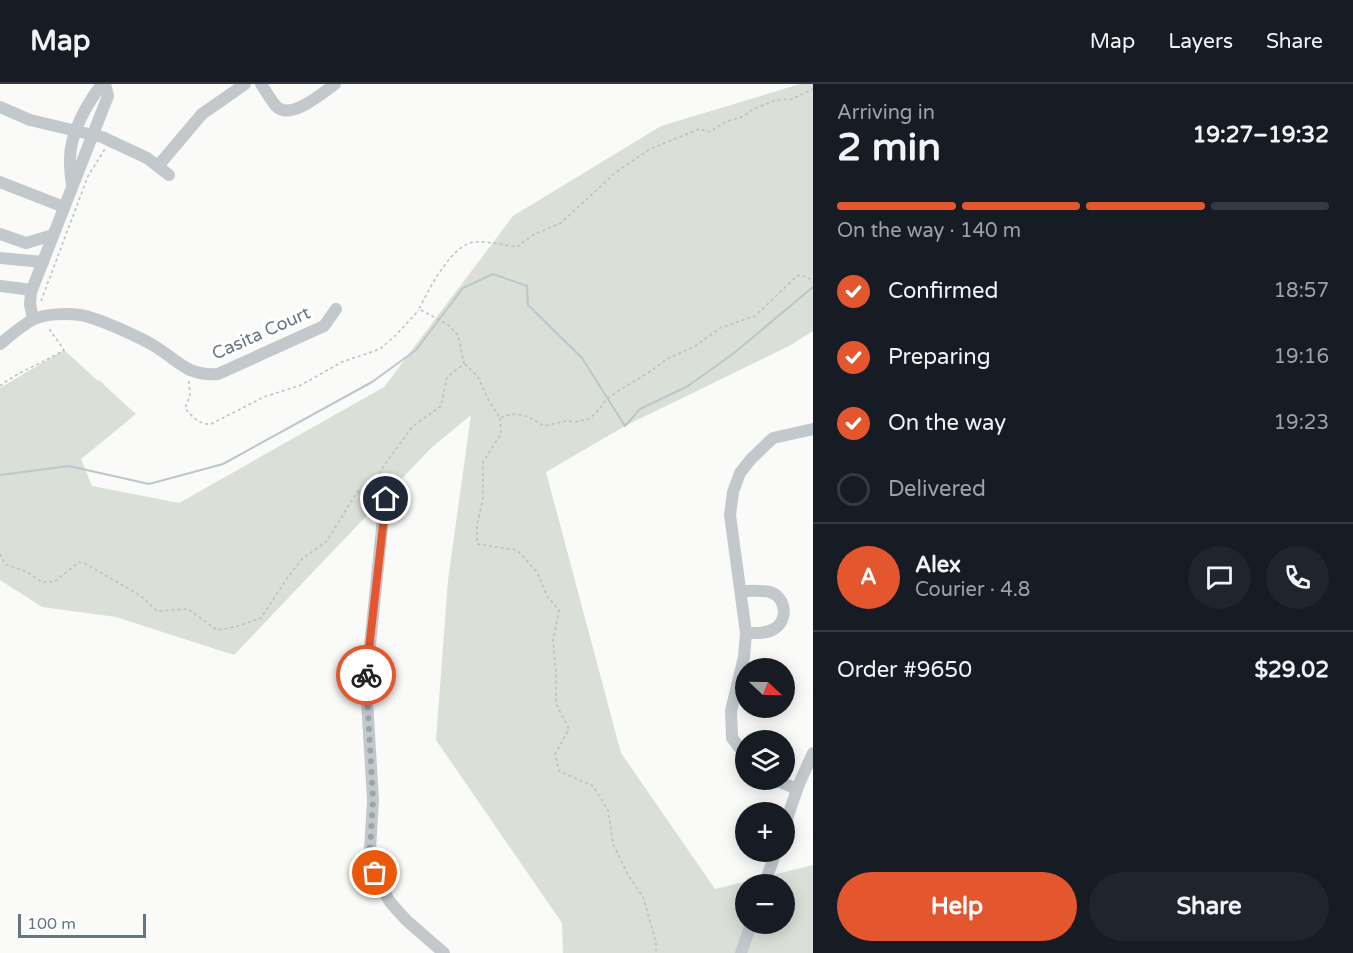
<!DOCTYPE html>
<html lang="en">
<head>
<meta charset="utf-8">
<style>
	:root { --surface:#171b24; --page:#20242c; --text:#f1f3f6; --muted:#9ea1a6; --line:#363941; --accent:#e4572e }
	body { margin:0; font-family:"Varela Round",sans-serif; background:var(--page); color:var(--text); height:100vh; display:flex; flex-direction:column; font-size:22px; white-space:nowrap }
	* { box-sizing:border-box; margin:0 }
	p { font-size:20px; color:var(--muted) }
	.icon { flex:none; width:33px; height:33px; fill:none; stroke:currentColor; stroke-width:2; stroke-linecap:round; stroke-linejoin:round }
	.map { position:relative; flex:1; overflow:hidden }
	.sheet { display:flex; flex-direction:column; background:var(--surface); width:540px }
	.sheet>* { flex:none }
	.needle { width:39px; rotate:112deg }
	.buttons { position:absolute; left:735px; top:574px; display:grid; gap:12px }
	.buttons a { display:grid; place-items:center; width:60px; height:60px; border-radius:50%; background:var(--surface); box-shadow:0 3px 15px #0003; font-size:30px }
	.scale { position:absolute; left:18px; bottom:15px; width:128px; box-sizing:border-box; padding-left:6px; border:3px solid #657683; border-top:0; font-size:16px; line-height:21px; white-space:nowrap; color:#657683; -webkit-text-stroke:4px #fff; paint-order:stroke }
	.pin { position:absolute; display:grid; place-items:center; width:51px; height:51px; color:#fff; margin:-26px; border:3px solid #fff; border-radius:50%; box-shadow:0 2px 6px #0007 }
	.courier { position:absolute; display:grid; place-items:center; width:60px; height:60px; margin:-30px; border:4px solid #e4572e; border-radius:50%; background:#fff; color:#222; box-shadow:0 2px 8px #0007 }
	.overview em { font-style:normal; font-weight:800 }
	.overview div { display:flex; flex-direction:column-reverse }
	.overview { display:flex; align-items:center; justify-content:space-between; height:102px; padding:0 24px }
	h1 { font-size:39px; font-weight:800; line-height:45px }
	.bar { display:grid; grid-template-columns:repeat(4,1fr); gap:9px 6px; align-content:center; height:72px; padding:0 24px }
	.bar i { height:8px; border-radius:4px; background:var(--line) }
	.bar .selected { background:var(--accent) }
	.bar p { grid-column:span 4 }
	.line { display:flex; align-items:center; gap:15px; padding:0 24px; border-top:2px solid var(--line) }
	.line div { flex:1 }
	.round { display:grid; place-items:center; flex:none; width:63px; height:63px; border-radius:32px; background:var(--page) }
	ol { padding:0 24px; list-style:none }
	li { display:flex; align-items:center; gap:18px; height:66px }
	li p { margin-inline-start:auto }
	li .icon { padding:6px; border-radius:50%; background:var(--accent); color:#fff; stroke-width:4 }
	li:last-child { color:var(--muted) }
	li i { width:33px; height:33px; border:3px solid var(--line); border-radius:50% }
	.cta { display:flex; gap:12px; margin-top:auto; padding:12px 24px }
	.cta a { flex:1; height:69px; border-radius:36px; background:var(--accent); color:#fff; font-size:24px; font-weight:800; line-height:69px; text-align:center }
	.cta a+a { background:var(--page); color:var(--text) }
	header { display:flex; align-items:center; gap:36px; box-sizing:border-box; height:84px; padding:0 30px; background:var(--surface); border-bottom:2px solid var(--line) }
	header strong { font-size:28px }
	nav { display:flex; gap:33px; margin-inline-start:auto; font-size:21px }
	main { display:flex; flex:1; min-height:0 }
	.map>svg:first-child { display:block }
	.green { fill:#dadfd7; fill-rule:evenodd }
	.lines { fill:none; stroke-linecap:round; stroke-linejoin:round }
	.stream { stroke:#bbc7cb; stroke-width:2 }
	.path { stroke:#bbbfc2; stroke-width:1.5; stroke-dasharray:3 3; stroke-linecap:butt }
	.minor { stroke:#c3c8cc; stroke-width:12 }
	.done { stroke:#99a4ac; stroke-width:6; stroke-dasharray:0 10.8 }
	.route { stroke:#e4572e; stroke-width:8 }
	.labels { text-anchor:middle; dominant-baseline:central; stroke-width:6; stroke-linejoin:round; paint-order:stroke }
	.street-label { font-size:18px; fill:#657683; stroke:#fff }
</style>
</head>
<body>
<header>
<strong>Map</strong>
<nav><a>Map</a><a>Layers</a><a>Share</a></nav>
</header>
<main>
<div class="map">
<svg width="813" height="869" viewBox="0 0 813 869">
	<rect width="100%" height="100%" fill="#fafaf8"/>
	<path class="green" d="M800 0H813V247L791 261 625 342 546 388 621 669 715 805 813 781V869H563L562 839 436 656 448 496 471 331 431 364 234 571 116 533 42 523 0 496V304L64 266 97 296 102 298 105 302 136 330 81 375 92 402 179 419 384 303 513 132 661 42ZM746 801H784V840H746Z"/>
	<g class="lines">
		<polyline class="stream" points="0,391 69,382 149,400 223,380 372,298 416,266 463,204 493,190 527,202 528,221 582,274 625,342 640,325 688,302 734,269 813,203"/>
		<g class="path">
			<polyline points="41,217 88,92 105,65"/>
			<path d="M465 280 478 293 489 317 500 334C520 326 527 332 544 342L566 337 575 338 589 335 596 329 606 316 618 307 648 289 667 275 695 262 720 244 755 232 797 192 801 191 813 196"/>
			<path d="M189 297 190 312 185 324C192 333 200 341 211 340L264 313 301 301 342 278 380 265 396 251 419 226"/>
			<path d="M0 302C19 287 43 279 64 266L48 243"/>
			<polyline points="500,334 501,350 483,378 483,414 477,441 477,460 517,466 537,488 547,512 559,526 553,557 556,588 556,620 569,645 555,670 559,687 593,702 608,726 613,760 628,791 643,813 656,858 656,869"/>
			<polyline points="358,408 361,412 375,414"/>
			<path d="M0 470 5 480 27 488 42 498H54L79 478 86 480 141 512 157 527 188 525 217 546 235 543 261 534 288 493 302 475 327 457 357 408 377 396 381 386 412 343 441 322 447 293 464 280 458 251 447 240 419 225C428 207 452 159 475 158 488 157 503 161 517 163L533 151 561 139 616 88 650 65 699 45 710 48 725 38 744 32 753 25 776 16 792 15 813 5"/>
		</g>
		<g class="minor">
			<path d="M261 0C266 7 271 17 277 23 292 36 322 9 335 0"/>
			<polyline points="0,23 30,36 102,53 147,74 169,91"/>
			<polyline points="158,82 202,30 245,0"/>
			<polyline points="0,98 64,123"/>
			<path d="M72 101C71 94 70 85 70 78 69 51 86 21 102 0"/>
			<polyline points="0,150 26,159 53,151"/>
			<polyline points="0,174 43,178"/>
			<polyline points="0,202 32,206"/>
			<polyline points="33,235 30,220 31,208 108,12 105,0"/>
			<path d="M0 260C10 252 22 241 34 235 46 230 66 229 80 231 96 233 142 254 156 263 180 278 187 292 218 290L324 242 336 225"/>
			<polyline points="385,415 366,600 373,716 370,766 378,798 390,818 406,836 444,869"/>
			<path d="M741 507C750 507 761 506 770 508 786 513 789 536 774 545 766 550 755 549 746 549"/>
			<polyline points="746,672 732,654 731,627 744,573 746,549 730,431 733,408 740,389 751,375 773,354 813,345"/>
			<polyline points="775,696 797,705"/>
			<polyline points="784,743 799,700 813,669"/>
			<polyline points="764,801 776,768"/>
			<polyline points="741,869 751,840"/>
		</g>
	</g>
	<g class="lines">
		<polyline class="done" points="366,591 373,716 370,765 375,789"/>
		<polyline class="route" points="366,591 386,415"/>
	</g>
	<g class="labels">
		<g class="street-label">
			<text transform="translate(261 249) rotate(-24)">Casita Court</text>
		</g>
	</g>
</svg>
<div class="buttons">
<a><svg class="needle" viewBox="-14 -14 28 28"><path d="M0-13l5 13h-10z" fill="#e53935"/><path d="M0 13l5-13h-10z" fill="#9ea1a6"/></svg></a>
<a><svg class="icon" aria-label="layers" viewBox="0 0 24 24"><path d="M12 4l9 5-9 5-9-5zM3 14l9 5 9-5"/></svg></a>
<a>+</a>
<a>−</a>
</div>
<div class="scale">100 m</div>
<div class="pin" style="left:375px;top:789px;background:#ea580c"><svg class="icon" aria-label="bag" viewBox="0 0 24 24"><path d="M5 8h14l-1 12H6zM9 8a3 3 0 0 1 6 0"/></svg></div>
<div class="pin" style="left:386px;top:415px;background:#1f2937"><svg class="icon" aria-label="home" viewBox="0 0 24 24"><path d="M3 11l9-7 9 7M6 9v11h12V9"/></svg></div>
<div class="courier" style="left:366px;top:591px"><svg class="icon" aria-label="bike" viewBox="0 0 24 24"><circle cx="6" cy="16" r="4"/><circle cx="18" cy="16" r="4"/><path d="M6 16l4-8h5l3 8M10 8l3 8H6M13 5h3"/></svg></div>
</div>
<section class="sheet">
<div class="overview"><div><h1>2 min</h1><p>Arriving in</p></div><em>19:27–19:32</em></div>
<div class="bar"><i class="selected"></i><i class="selected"></i><i class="selected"></i><i></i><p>On the way · 140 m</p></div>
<ol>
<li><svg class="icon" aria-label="check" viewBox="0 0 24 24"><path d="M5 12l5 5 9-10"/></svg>Confirmed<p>18:57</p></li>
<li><svg class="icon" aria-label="check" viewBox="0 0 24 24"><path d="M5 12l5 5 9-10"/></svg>Preparing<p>19:16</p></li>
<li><svg class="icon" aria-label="check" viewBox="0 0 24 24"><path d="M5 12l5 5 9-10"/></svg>On the way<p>19:23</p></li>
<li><i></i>Delivered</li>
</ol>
<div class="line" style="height:108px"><b class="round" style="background:var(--accent);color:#fff">A</b><div><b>Alex</b><p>Courier · 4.8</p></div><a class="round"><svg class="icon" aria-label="chat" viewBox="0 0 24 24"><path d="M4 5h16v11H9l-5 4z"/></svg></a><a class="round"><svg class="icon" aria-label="phone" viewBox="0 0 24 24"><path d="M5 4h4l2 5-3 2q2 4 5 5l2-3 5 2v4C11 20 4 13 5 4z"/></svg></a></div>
<div class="line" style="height:78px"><div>Order #9650</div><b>$29.02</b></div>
<div class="cta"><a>Help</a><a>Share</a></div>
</section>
</main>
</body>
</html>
